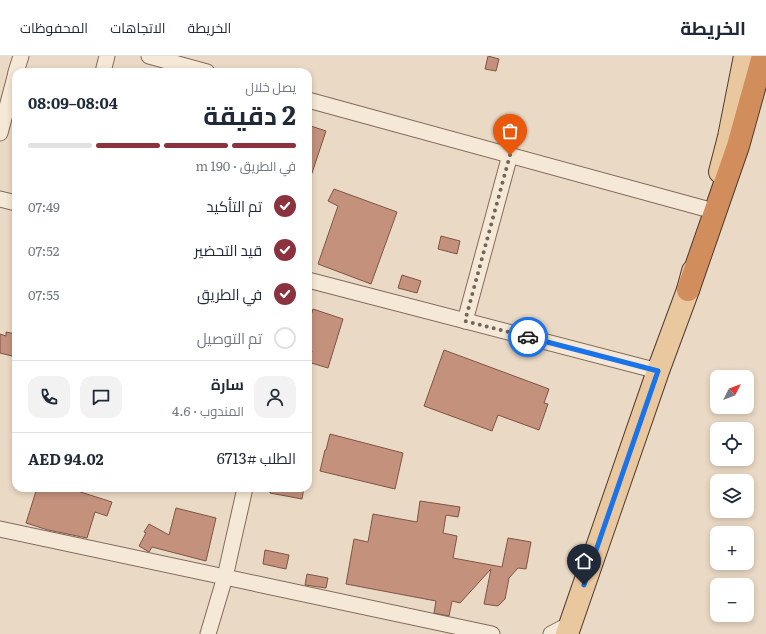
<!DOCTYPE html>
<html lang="ar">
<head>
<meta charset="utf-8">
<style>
	:root { --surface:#fff; --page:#f2f2f3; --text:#1f2937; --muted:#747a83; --line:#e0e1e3; --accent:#8c323f }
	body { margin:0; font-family:Literata,Cairo,serif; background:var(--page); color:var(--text); direction:rtl; height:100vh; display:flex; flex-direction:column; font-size:15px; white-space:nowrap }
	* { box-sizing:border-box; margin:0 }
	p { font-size:13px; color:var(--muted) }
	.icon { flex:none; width:22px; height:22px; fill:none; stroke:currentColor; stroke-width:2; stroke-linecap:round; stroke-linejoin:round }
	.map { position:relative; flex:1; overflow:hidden; direction:ltr }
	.sheet { position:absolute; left:12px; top:12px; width:300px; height:424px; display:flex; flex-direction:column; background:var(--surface); border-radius:12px; box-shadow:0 2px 6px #0003; direction:rtl }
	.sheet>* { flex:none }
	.needle { width:26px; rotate:48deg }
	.fabs { position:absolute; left:710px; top:314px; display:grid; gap:8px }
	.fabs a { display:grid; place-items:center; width:44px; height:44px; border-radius:8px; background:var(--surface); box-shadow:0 2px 6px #0003; font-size:20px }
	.pin { position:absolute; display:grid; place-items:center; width:34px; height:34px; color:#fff; margin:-41px -17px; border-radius:50% 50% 50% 0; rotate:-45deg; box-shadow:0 0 4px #0007 }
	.pin .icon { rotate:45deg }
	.courier { position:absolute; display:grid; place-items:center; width:40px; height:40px; margin:-20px; border:3px solid #1a73e8; border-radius:50%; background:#fff; color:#222; box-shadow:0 1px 5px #0007 }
	.summary em { font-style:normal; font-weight:700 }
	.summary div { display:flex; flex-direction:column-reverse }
	.summary { display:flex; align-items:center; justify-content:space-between; height:68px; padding:0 16px }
	h1 { font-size:26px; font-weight:700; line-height:30px }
	.bar { display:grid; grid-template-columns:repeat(4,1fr); gap:6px 4px; align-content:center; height:48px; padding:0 16px }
	.bar i { height:5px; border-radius:3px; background:var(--line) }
	.bar .current { background:var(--accent) }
	.bar p { grid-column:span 4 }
	.line { display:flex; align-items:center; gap:10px; padding:0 16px; border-top:1px solid var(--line) }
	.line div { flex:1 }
	.round { display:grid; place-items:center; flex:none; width:42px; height:42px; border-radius:12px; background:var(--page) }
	ol { padding:0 16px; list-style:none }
	li { display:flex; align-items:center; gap:12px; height:44px }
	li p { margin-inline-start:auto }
	li .icon { padding:4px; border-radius:50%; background:var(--accent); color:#fff; stroke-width:4 }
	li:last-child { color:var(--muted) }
	li i { width:22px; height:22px; border:2px solid var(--line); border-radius:50% }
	header { display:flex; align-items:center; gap:24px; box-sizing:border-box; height:56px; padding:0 20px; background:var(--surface); border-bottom:1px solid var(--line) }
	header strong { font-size:19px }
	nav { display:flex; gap:22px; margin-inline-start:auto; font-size:14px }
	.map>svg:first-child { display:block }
	.building { fill:#c4917d; stroke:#7f5444 }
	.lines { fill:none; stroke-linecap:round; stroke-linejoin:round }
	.street-casing { stroke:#826b5c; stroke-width:17 }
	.primary-casing { stroke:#503b30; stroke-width:24 }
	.highway-casing { stroke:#503b30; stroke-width:24 }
	.street { stroke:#f5e8d6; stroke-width:15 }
	.primary { stroke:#e9c89f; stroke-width:22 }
	.highway { stroke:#d18e5c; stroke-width:22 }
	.done { stroke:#746559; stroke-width:4; stroke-dasharray:0 7.2 }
	.route { stroke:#1a73e8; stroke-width:5 }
</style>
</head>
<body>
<header>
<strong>الخريطة</strong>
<nav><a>الخريطة</a><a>الاتجاهات</a><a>المحفوظات</a></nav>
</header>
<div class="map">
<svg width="766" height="578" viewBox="0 0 766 578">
	<rect width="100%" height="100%" fill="#ead9c4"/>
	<g class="building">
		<polygon points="488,0 499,3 496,15 485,13"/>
		<polygon points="308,69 326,75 310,123 308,123"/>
		<polygon points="334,133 397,156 371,228 318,208 338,150 328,145"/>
		<polygon points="441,180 460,185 457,198 438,193"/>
		<polygon points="402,219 421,225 417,237 398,232"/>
		<polygon points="313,253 343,263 328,312 308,306 312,295 308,294 308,269"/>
		<polygon points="6,276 16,278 16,301 0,297 0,278 6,280"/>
		<polygon points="444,294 549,333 544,347 548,348 539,374 498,359 492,375 424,350"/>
		<polygon points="330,378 403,397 395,433 320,415 325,394 326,394"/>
		<polygon points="37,432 68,432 112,446 107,460 95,456 87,482 48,474 26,467"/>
		<polygon points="271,432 304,432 302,443 270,437"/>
		<polygon points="420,445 460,451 458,461 446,459 443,477 457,480 453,502 502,511 508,482 531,486 526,513 518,512 509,522 505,543 498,550 484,548 491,513 460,547 452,545 449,560 434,557 436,545 346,528 354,483 368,486 373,458 417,466"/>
		<polygon points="176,452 216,462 206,505 152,491 149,496 139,490 146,477 144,476 149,468 169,479"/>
		<polygon points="265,494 289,499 286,513 263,508"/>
		<polygon points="307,518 328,522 326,532 305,529"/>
	</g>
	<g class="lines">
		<defs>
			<g id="street">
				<polyline points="149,0 207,16"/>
				<polyline points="16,16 21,0"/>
				<polyline points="103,16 107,0"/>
				<polyline points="308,44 710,154"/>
				<polyline points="0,77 16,17"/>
				<polyline points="0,143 16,147"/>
				<polyline points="308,224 658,315"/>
				<polyline points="465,265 510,99"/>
				<polyline points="0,473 492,578"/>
				<polyline points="208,578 225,521 245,432"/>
				<polyline points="551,578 570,568"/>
			</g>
			<g id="primary">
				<polyline points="720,116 729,81 745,0"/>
				<polyline points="567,578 658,315 688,234 693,215"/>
			</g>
			<polyline id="highway" points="688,234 738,90 763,0"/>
		</defs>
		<use href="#street" class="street-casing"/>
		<use href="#primary" class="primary-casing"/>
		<use href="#highway" class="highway-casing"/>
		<use href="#street" class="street"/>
		<use href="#primary" class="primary"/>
		<use href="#highway" class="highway"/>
	</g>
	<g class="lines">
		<polyline class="done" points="510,99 465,265 528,281"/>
		<polyline class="route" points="528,281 658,315 584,529"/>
	</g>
</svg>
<div class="fabs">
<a><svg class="needle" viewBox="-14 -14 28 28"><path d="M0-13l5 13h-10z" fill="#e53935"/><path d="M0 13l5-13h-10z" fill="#747a83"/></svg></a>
<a><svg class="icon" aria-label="locate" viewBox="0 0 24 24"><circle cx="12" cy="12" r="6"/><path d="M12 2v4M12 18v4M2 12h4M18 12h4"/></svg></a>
<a><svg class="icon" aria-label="layers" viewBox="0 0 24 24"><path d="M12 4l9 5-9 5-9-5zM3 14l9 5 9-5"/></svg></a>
<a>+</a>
<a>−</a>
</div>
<div class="pin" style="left:510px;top:99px;background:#ea580c"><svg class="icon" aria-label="bag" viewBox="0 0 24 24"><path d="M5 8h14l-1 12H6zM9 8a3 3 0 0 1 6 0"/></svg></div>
<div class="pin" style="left:584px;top:529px;background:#1f2937"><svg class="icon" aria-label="home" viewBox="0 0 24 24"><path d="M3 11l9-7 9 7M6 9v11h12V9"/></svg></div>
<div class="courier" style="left:528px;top:281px"><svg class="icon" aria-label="car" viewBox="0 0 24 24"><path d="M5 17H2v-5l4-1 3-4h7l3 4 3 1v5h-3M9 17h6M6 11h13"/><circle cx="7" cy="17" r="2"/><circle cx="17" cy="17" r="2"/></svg></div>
<section class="sheet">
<div class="summary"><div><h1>2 دقيقة</h1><p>يصل خلال</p></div><em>08:04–08:09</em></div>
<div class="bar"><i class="current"></i><i class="current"></i><i class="current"></i><i></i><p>في الطريق · 190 m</p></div>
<ol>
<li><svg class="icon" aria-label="check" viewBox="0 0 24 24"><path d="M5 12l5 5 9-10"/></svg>تم التأكيد<p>07:49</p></li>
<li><svg class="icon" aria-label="check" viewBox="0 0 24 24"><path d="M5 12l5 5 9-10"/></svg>قيد التحضير<p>07:52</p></li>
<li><svg class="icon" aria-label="check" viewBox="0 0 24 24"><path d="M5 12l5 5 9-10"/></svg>في الطريق<p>07:55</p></li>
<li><i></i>تم التوصيل</li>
</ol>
<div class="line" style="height:72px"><a class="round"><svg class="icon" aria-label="person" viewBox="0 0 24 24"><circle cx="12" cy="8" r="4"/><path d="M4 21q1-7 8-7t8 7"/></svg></a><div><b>سارة</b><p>المندوب · 4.6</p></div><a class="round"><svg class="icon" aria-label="chat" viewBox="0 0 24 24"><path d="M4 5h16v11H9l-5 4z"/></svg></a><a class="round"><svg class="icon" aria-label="phone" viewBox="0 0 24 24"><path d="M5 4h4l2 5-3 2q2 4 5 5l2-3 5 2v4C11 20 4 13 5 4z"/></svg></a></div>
<div class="line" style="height:52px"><div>الطلب #6713</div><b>AED 94.02</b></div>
</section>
</div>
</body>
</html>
